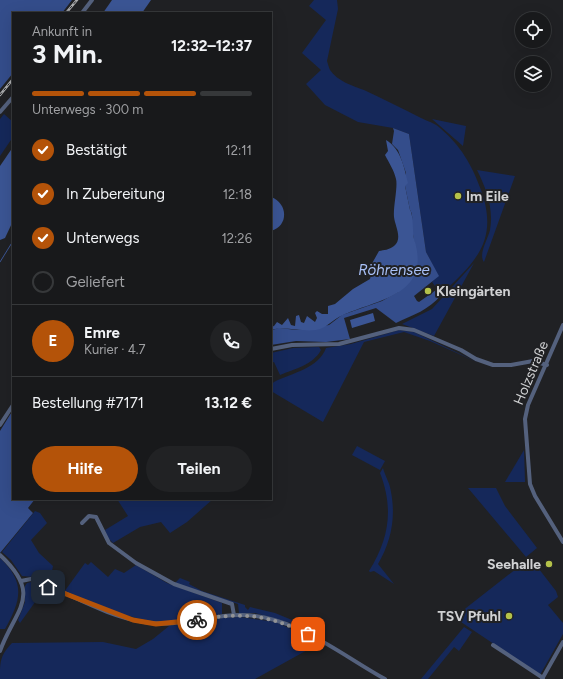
<!DOCTYPE html>
<html lang="de">
<head>
<meta charset="utf-8">
<style>
	:root { --surface:#18191b; --page:#212224; --text:#f1f3f6; --muted:#9fa0a3; --line:#36383a; --accent:#b45309 }
	body { margin:0; font-family:Figtree,sans-serif; background:var(--page); color:var(--text); height:100vh; display:flex; flex-direction:column; font-size:15px; white-space:nowrap }
	* { box-sizing:border-box; margin:0 }
	p { font-size:13px; color:var(--muted) }
	.icon { flex:none; width:22px; height:22px; fill:none; stroke:currentColor; stroke-width:2; stroke-linecap:round; stroke-linejoin:round }
	.map { position:relative; flex:1; overflow:hidden }
	.side { position:absolute; left:12px; top:12px; width:260px; height:488px; display:flex; flex-direction:column; background:var(--surface); border-radius:0px; box-shadow:0 4px 16px #0002,0 0 0 1px var(--line) }
	.side>* { flex:none }
	.tools { position:absolute; left:515px; top:12px; display:grid; gap:8px }
	.tools a { display:grid; place-items:center; width:36px; height:36px; border-radius:50%; background:var(--surface); box-shadow:0 4px 16px #0002,0 0 0 1px var(--line); font-size:20px }
	.pin { position:absolute; display:grid; place-items:center; width:34px; height:34px; color:#fff; margin:-17px; border-radius:8px; box-shadow:0 2px 6px #0006 }
	.courier { position:absolute; display:grid; place-items:center; width:40px; height:40px; margin:-20px; border:3px solid #b45309; border-radius:50%; background:#fff; color:#222; box-shadow:0 1px 5px #0007 }
	.summary em { font-style:normal; font-weight:700 }
	.summary div { display:flex; flex-direction:column-reverse }
	.summary { display:flex; align-items:center; justify-content:space-between; height:68px; padding:0 20px }
	h1 { font-size:26px; font-weight:700; line-height:30px }
	.bar { display:grid; grid-template-columns:repeat(4,1fr); gap:6px 4px; align-content:center; height:48px; padding:0 20px }
	.bar i { height:5px; border-radius:3px; background:var(--line) }
	.bar .active { background:var(--accent) }
	.bar p { grid-column:span 4 }
	.line { display:flex; align-items:center; gap:10px; padding:0 20px; border-top:1px solid var(--line) }
	.line div { flex:1 }
	.round { display:grid; place-items:center; flex:none; width:42px; height:42px; border-radius:21px; background:var(--page) }
	ol { padding:0 20px; list-style:none }
	li { display:flex; align-items:center; gap:12px; height:44px }
	li p { margin-inline-start:auto }
	li .icon { padding:4px; border-radius:50%; background:var(--accent); color:#fff; stroke-width:4 }
	li:last-child { color:var(--muted) }
	li i { width:22px; height:22px; border:2px solid var(--line); border-radius:50% }
	.primary-button { display:flex; gap:8px; margin-top:auto; padding:8px 20px }
	.primary-button a { flex:1; height:46px; border-radius:24px; background:var(--accent); color:#fff; font-size:16px; font-weight:700; line-height:46px; text-align:center }
	.primary-button a+a { background:var(--page); color:var(--text) }
	.map>svg:first-child { display:block }
	.green { fill:#15285a }
	.forest { fill:#344d8b }
	.water { fill:#3b5594 }
	.lines { fill:none; stroke-linecap:round; stroke-linejoin:round }
	.stream { stroke:#3b5594; stroke-width:1 }
	.minor { stroke:#54617d; stroke-width:4 }
	.rail-casing { stroke:#adaeb0; stroke-width:2.5 }
	.rail { stroke:#202124; stroke-width:1; stroke-dasharray:3; stroke-linecap:butt }
	.done { stroke:#929396; stroke-width:4; stroke-dasharray:0 7.2 }
	.route { stroke:#b45309; stroke-width:5 }
	.poi-dot { fill:#b4c24a; stroke:#202124; stroke-width:1.5 }
	.labels { text-anchor:middle; dominant-baseline:central; stroke-width:4; stroke-linejoin:round; paint-order:stroke }
	.poi-label { font-size:14px; font-weight:bold; fill:#d0d1d3; stroke:#202124; text-anchor:start }
	.street-label { font-size:14px; fill:#d0d1d3; stroke:#202124 }
	.water-label { font-size:15px; font-style:italic; fill:#a9c1f8; stroke:#202124 }
</style>
</head>
<body>
<div class="map">
<svg width="563" height="679" viewBox="0 0 563 679">
	<rect width="100%" height="100%" fill="#202124"/>
	<g class="green">
		<path d="M314 0H337L338 9 327 61C328 64 329 68 330 70 337 81 353 86 364 90 383 99 402 108 421 118 427 121 435 123 440 128 461 146 472 165 481 190 499 240 476 262 441 294L432 282 438 275 426 252 409 134 393 128 358 122 325 105 306 84 321 70 302 53 326 20 309 6Z"/>
		<polygon points="4,114 13,122 13,137 0,156 0,119"/>
		<polygon points="432,119 466,126 463,146"/>
		<path d="M477 170 515 176 484 262C478 254 488 239 490 230 494 209 486 188 477 170Z"/>
		<polygon points="474,263 434,336 402,324 432,309"/>
		<path d="M399 330 414 332 479 363 430 341 404 332 364 342 323 422 271 391V385L274 382C292 373 319 368 326 348L351 344Z"/>
		<path d="M319 347 321 350C313 365 294 369 280 375L274 362 271 363V353L293 348Z"/>
		<polygon points="357,446 385,461 380,470 352,455"/>
		<polygon points="524,450 525,482 505,482"/>
		<path d="M383 468C385 476 390 483 391 492 396 518 391 542 378 564L394 584 374 571 370 572 369 571C389 539 394 509 380 473Z"/>
		<polygon points="468,488 496,488 505,506 537,548 526,557"/>
		<polygon points="117,499 171,500 213,499 187,522 170,533 161,522 140,527 113,543 107,537 105,530 128,516"/>
		<polygon points="35,511 40,513 47,523 31,540 39,553 53,566 50,581 46,583 34,577 22,576 11,560 2,552"/>
		<path d="M0 558C26 583 21 600 5 629H0Z"/>
		<polygon points="532,560 556,591 558,597 548,605 563,623 563,634 540,675 461,622 459,618 460,614 466,608 521,565 527,565"/>
		<path d="M91 562 108 577 115 569 124 573 136 565 167 583 222 603V614C198 618 171 625 146 620 118 615 91 602 64 592L85 563 88 565Z"/>
		<polygon points="180,578 190,582 189,584 202,591 245,605 245,607 248,610 250,607 275,613 292,620 291,623 255,613 239,613 238,604 175,583"/>
		<polygon points="31,582 41,586 43,591 20,623 18,620 25,602 25,586 27,583"/>
		<path d="M240 617 276 622 320 643 255 679H0C0 661 0 656 12 643L103 642 136 649 153 639 169 626 223 618Z"/>
		<polygon points="464,627 472,632 459,651 454,647 428,679 421,679"/>
	</g>
	<g class="forest">
		<polygon points="0,0 72,0 62,13 13,13 13,73 0,89"/>
		<path d="M393 128 409 134 426 252 439 276 414 296 417 301 419 302 436 290 441 295C429 310 413 315 396 323L376 308 344 318 350 339 326 342 296 341 271 345 272 330 279 328 297 330 329 325 342 315 382 301 398 292 415 274C417 254 415 247 412 228 411 222 414 215 410 210L405 186 406 173 398 150 392 144 394 131Z"/>
		<polygon points="13,410 13,499 35,499 28,508 33,513 0,553 0,431"/>
	</g>
	<g class="water">
		<polygon points="112,0 151,0 142,13 103,13"/>
		<path d="M386 140C401 149 404 167 408 183L405 186 410 210C414 215 412 235 415 242 430 295 379 299 343 315 333 319 327 328 316 330 301 332 285 326 271 330V327L274 326 277 322 282 325 288 318 291 325 295 326 296 316 299 315 301 322 304 323 307 316 315 322 317 318 315 313 317 311 322 314H328V306L335 304 353 289 370 279 372 271 370 267 379 251C384 250 389 250 394 246 403 239 395 226 394 217 393 207 398 187 396 179 394 170 389 163 385 155L388 151Z"/>
		<polygon points="13,147 13,221 5,238 0,240 0,166"/>
		<path d="M271 197C288 203 289 226 271 231Z"/>
		<polygon points="373,313 375,321 352,328 350,320"/>
	</g>
	<g class="lines">
		<polyline class="stream" points="0,262 13,241"/>
		<g class="minor">
			<polyline points="82,13 92,0"/>
			<polyline points="0,112 13,97"/>
			<polyline points="563,325 528,405 525,419 530,484 535,496 563,542"/>
			<polyline points="271,349 292,345 339,344 399,328 414,330 461,350 476,359 493,365 511,365 533,361 547,365"/>
			<polyline points="0,425 13,405"/>
			<polyline points="82,523 89,516 96,517 109,543 136,563 174,584 232,604 234,615"/>
			<path d="M0 555C44 596 15 609 0 651"/>
			<path d="M21 581 31 579C68 592 104 616 144 622 176 628 208 615 240 615 293 614 341 655 385 679"/>
			<polyline points="493,645 543,678"/>
			<polyline points="542,679 563,642"/>
		</g>
		<defs>
			<g id="rail">
				<polyline points="66,13 77,0"/>
				<polyline points="0,95 13,79"/>
			</g>
		</defs>
		<use href="#rail" class="rail-casing"/>
		<use href="#rail" class="rail"/>
	</g>
	<g class="lines">
		<path class="done" d="M197 620C242 612 266 614 308 634"/>
		<polyline class="route" points="48,587 133,620 156,624 197,620"/>
	</g>
	<g class="poi-dot">
		<circle cx="458" cy="196" r="4"/>
		<circle cx="428" cy="291" r="4"/>
		<circle cx="549" cy="564" r="4"/>
		<circle cx="509" cy="616" r="4"/>
	</g>
	<g class="labels">
		<g class="poi-label">
			<text x="466" y="196">Im Eile</text>
			<text x="436" y="291">Kleingärten</text>
			<text x="541" y="564" text-anchor="end">Seehalle</text>
			<text x="501" y="616" text-anchor="end">TSV Pfuhl</text>
		</g>
		<g class="street-label">
			<text transform="translate(531 373) rotate(-67)">Holzstraße</text>
		</g>
		<g class="water-label">
			<text x="394" y="270">Röhrensee</text>
		</g>
	</g>
</svg>
<div class="tools">
<a><svg class="icon" aria-label="locate" viewBox="0 0 24 24"><circle cx="12" cy="12" r="6"/><path d="M12 2v4M12 18v4M2 12h4M18 12h4"/></svg></a>
<a><svg class="icon" aria-label="layers" viewBox="0 0 24 24"><path d="M12 4l9 5-9 5-9-5zM3 14l9 5 9-5"/></svg></a>
</div>
<div class="pin" style="left:308px;top:634px;background:#ea580c"><svg class="icon" aria-label="bag" viewBox="0 0 24 24"><path d="M5 8h14l-1 12H6zM9 8a3 3 0 0 1 6 0"/></svg></div>
<div class="pin" style="left:48px;top:587px;background:#1f2937"><svg class="icon" aria-label="home" viewBox="0 0 24 24"><path d="M3 11l9-7 9 7M6 9v11h12V9"/></svg></div>
<div class="courier" style="left:197px;top:620px"><svg class="icon" aria-label="bike" viewBox="0 0 24 24"><circle cx="6" cy="16" r="4"/><circle cx="18" cy="16" r="4"/><path d="M6 16l4-8h5l3 8M10 8l3 8H6M13 5h3"/></svg></div>
<section class="side">
<div class="summary"><div><h1>3 Min.</h1><p>Ankunft in</p></div><em>12:32–12:37</em></div>
<div class="bar"><i class="active"></i><i class="active"></i><i class="active"></i><i></i><p>Unterwegs · 300 m</p></div>
<ol>
<li><svg class="icon" aria-label="check" viewBox="0 0 24 24"><path d="M5 12l5 5 9-10"/></svg>Bestätigt<p>12:11</p></li>
<li><svg class="icon" aria-label="check" viewBox="0 0 24 24"><path d="M5 12l5 5 9-10"/></svg>In Zubereitung<p>12:18</p></li>
<li><svg class="icon" aria-label="check" viewBox="0 0 24 24"><path d="M5 12l5 5 9-10"/></svg>Unterwegs<p>12:26</p></li>
<li><i></i>Geliefert</li>
</ol>
<div class="line" style="height:72px"><b class="round" style="background:var(--accent);color:#fff">E</b><div><b>Emre</b><p>Kurier · 4.7</p></div><a class="round"><svg class="icon" aria-label="phone" viewBox="0 0 24 24"><path d="M5 4h4l2 5-3 2q2 4 5 5l2-3 5 2v4C11 20 4 13 5 4z"/></svg></a></div>
<div class="line" style="height:52px"><div>Bestellung #7171</div><b>13.12 €</b></div>
<div class="primary-button"><a>Hilfe</a><a>Teilen</a></div>
</section>
</div>
</body>
</html>
